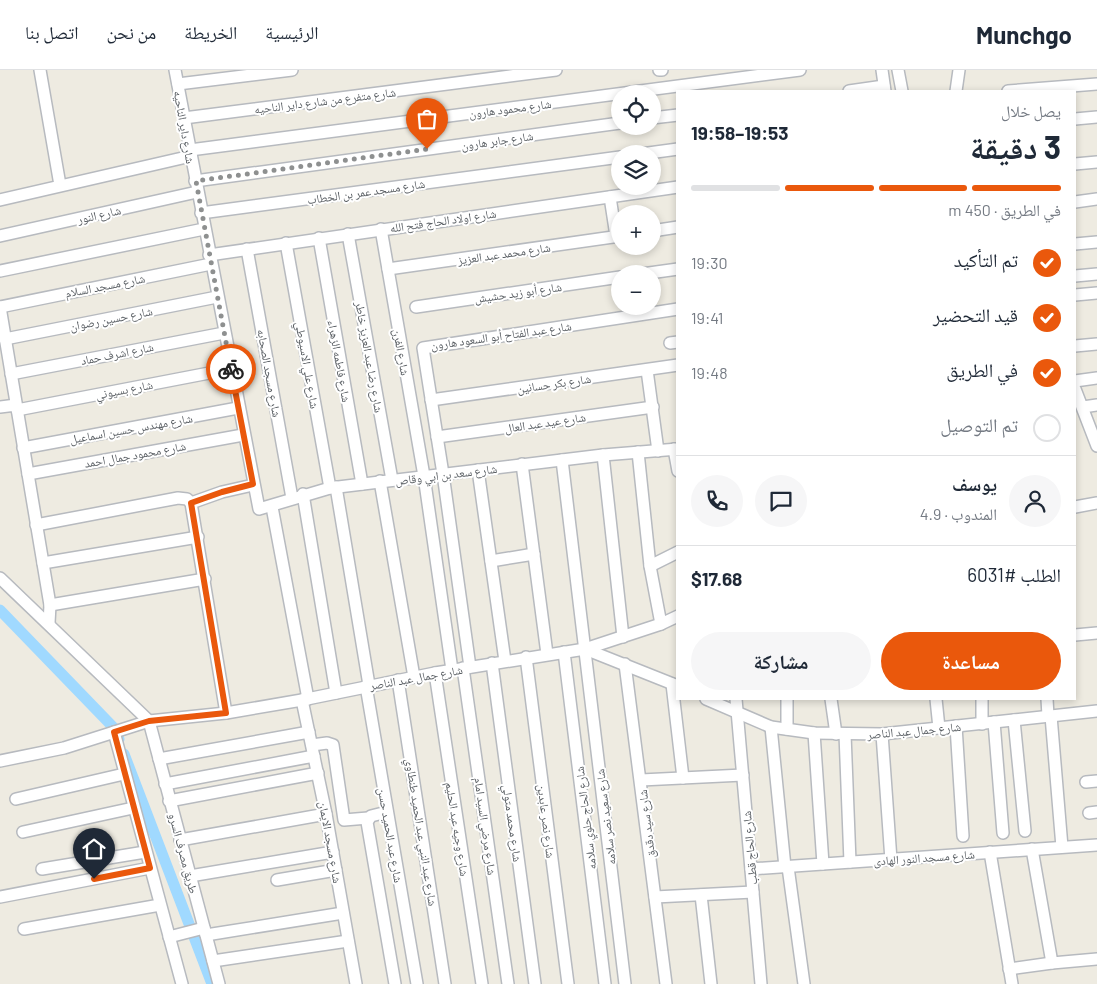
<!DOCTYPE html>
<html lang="ar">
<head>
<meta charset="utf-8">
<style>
	:root { --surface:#fff; --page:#f6f6f7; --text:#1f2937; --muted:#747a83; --line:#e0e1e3; --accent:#ea580c }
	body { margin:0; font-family:Barlow,"Noto Naskh Arabic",sans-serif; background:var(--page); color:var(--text); direction:rtl; height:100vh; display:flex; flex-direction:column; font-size:19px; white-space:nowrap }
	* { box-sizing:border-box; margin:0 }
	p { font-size:16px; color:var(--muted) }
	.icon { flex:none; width:28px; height:28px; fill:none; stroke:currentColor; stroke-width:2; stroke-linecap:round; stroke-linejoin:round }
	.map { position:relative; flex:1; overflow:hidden; direction:ltr }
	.sheet { position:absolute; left:676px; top:20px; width:400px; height:610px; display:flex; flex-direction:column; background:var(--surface); border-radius:0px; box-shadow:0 2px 8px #0003; direction:rtl }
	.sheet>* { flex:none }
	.fabs { position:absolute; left:611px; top:15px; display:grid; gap:10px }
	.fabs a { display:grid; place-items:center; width:50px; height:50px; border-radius:50%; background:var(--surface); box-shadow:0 2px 8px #0003; font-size:25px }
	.pin { position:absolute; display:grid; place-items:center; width:42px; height:42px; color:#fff; margin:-51px -21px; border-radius:50% 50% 50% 0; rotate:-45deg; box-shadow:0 0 5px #0007 }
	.pin .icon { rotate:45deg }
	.courier { position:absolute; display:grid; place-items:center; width:50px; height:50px; margin:-25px; border:4px solid #ea580c; border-radius:50%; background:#fff; color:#222; box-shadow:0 1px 6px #0007 }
	.head em { font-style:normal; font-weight:700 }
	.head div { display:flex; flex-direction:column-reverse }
	.head { display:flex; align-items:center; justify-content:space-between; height:85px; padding:0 15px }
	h1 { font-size:32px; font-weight:700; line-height:38px }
	.bar { display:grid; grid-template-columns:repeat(4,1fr); gap:8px 5px; align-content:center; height:60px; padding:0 15px }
	.bar i { height:6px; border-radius:4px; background:var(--line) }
	.bar .current { background:var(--accent) }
	.bar p { grid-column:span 4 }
	.line { display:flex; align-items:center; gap:12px; padding:0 15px; border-top:1px solid var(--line) }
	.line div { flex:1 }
	.round { display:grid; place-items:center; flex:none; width:52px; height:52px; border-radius:26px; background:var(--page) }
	ol { padding:0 15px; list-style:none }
	li { display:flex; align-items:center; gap:15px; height:55px }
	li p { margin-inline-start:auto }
	li .icon { padding:5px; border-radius:50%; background:var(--accent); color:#fff; stroke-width:4 }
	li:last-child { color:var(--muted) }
	li i { width:28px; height:28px; border:2px solid var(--line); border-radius:50% }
	.action { display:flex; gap:10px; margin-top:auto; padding:10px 15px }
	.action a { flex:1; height:58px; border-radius:30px; background:var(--accent); color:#fff; font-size:20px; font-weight:700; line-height:58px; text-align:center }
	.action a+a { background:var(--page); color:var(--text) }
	header { display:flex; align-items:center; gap:30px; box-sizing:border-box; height:70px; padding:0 25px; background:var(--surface); border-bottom:1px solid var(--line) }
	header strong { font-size:24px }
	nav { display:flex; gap:28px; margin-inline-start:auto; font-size:18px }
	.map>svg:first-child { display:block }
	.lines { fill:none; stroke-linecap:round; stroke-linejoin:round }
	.canal { stroke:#a0d9ff; stroke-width:11 }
	.street-casing { stroke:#b7babf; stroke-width:14 }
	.street { stroke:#fff; stroke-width:11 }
	.done { stroke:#8e9090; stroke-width:5; stroke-dasharray:0 9 }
	.route { stroke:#ea580c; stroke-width:6 }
	.labels { text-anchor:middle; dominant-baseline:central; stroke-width:4; stroke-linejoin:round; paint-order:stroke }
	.street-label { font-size:12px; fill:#5a5f64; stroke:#fff }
</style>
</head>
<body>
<header>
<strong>Munchgo</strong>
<nav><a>الرئيسية</a><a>الخريطة</a><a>من نحن</a><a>اتصل بنا</a></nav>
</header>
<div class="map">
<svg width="1097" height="914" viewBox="0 0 1097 914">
	<rect width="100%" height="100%" fill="#eeebe1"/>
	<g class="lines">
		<g class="canal">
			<polyline points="0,540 114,658 119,669"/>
			<polyline points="124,684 212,914"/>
		</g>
		<defs>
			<g id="street">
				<polyline points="40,0 60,115"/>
				<polyline points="175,0 259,439 330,418 603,385 678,379"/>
				<polyline points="659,0 662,0"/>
				<polyline points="882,0 885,21"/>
				<polyline points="898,0 902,21"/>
				<polyline points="178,14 292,0"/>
				<polyline points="849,21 884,16"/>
				<polyline points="956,21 959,0"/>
				<polyline points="1008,21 1097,14"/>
				<polyline points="184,48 556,0"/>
				<polyline points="652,48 678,45"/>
				<polyline points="1075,49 1097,47"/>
				<polyline points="190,80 800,0"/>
				<polyline points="641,84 678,79"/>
				<polyline points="1075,94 1097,92"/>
				<polyline points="195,111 620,53"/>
				<polyline points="610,127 616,166"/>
				<polyline points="0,130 191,86"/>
				<polyline points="1075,132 1097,129"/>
				<polyline points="201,143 620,87"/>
				<polyline points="381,159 424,406 452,600"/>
				<polyline points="652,161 678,157"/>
				<polyline points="348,164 392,410"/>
				<polyline points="0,166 197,122"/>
				<polyline points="319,168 362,414"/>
				<polyline points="286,173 330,418"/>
				<polyline points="1075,174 1097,172"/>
				<polyline points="247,179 292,428"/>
				<polyline points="209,185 678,117"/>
				<polyline points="388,199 620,166"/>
				<polyline points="0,201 204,159"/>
				<polyline points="642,204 678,199"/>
				<polyline points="1075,206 1097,204"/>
				<polyline points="1075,225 1097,223"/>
				<polyline points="0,237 50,535 49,553"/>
				<polyline points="0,237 211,194"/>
				<polyline points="416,237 620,207"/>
				<polyline points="5,269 217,227"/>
				<polyline points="670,273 678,272"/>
				<polyline points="1075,276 1097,274"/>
				<polyline points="647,300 658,381"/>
				<polyline points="11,304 224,263"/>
				<polyline points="1075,311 1097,308"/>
				<polyline points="1075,319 1097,376"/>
				<polyline points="431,330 678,295"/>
				<polyline points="0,337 16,335"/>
				<polyline points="1083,337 1097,335"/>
				<polyline points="17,340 230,299"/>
				<polyline points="437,367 653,337"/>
				<polyline points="23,378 238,338"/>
				<polyline points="674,379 678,401"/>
				<polyline points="638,382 650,496 661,554"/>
				<polyline points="603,385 623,567"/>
				<polyline points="562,390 625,914"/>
				<polyline points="522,394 547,584"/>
				<polyline points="478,400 505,591"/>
				<polyline points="28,404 243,365"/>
				<polyline points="380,411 414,607"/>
				<polyline points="336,417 369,615"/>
				<polyline points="303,424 336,623"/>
				<polyline points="191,433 222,422 253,415"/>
				<polyline points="272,437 308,629"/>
				<polyline points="1075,437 1097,433"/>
				<polyline points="36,455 178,428 187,429 191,433 226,643"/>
				<polyline points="491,491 534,484"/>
				<polyline points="43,493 198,467"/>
				<polyline points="650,496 678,482"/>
				<polyline points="0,508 149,651"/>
				<polyline points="50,535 205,509"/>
				<polyline points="1075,565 1097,563"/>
				<polyline points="585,579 661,554 678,546"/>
				<polyline points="564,582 605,914"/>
				<polyline points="526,587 568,914"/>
				<polyline points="492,593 535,914"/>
				<polyline points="625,594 666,914"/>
				<polyline points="470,597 443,404 423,278 678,239"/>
				<polyline points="463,598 508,914"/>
				<polyline points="435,603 482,914"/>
				<polyline points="398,610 445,914"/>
				<polyline points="672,614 683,708"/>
				<polyline points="366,616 417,914"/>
				<polyline points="706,629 771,657 814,663 882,664 1097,641"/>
				<polyline points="736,629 761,914"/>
				<polyline points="787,629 787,659"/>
				<polyline points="831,629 836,664"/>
				<polyline points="936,629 939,658"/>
				<polyline points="982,629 982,654"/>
				<polyline points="1047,629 1048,646"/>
				<polyline points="302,630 326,744 356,914"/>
				<polyline points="1051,646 1062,777"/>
				<polyline points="1014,650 1025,761"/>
				<polyline points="149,651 219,914"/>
				<polyline points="994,652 1003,763"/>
				<polyline points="956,656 963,766"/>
				<polyline points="771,657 785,797"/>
				<polyline points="114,662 182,914"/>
				<polyline points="814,663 823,794"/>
				<polyline points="845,664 850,792"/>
				<polyline points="882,664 891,790"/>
				<polyline points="312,675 327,673 333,675 344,750 368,748"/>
				<polyline points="159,689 309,662"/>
				<polyline points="0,691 64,678 149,651 226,643 302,630 435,603 585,579 678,616"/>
				<polyline points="641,710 743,705"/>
				<polyline points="1086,712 1097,711"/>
				<polyline points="165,714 314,686"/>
				<polyline points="16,729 124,704"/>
				<polyline points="169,731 318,703"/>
				<polyline points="387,742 371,746 367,752 395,914"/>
				<polyline points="1089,743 1097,742"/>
				<polyline points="23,762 133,738"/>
				<polyline points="180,770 326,744"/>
				<polyline points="1032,779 1052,893 1097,889"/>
				<polyline points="990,782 1012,914"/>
				<polyline points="788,797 804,914"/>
				<polyline points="42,799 145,782"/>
				<polyline points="751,799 1097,775"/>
				<polyline points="190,806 333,782"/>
				<polyline points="277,810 336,800"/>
				<polyline points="701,825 711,914"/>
				<polyline points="0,827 150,798"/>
				<polyline points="655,827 753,822"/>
				<polyline points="24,859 160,835"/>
				<polyline points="206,865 343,843"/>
				<polyline points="169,867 204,858"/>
				<polyline points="213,891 348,871"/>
				<polyline points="1009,899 1052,893"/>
			</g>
		</defs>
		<use href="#street" class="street-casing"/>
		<use href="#street" class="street"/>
	</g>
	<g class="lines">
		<polyline class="done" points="231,299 196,111 427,79"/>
		<polyline class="route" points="94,809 150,798 114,662 149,651 226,643 191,433 222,422 253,414 231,299"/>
	</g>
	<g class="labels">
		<g class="street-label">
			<text transform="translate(325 30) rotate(-7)">شارع متفرع من شارع داير الناحيه</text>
			<text transform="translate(510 38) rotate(-7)">شارع محمود هارون</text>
			<text transform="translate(185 57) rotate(80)">شارع داير الناحيه</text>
			<text transform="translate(497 70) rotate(-8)">شارع جابر هارون</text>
			<text transform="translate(366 121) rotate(-8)">شارع مسجد عمر بن الخطاب</text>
			<text transform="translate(99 144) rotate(-13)">شارع النور</text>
			<text transform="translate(443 150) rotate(-8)">شارع اولاد الحاج فتح الله</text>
			<text transform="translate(504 183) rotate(-8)">شارع محمد عبد العزيز</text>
			<text transform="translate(105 215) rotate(-11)">شارع مسجد السلام</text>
			<text transform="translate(518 222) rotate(-8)">شارع أبو زيد حشيش</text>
			<text transform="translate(111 248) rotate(-11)">شارع حسين رضوان</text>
			<text transform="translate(501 265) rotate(-8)">شارع عبد الفتاح أبو السعود هارون</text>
			<text transform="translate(402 282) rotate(80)">شارع الفرن</text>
			<text transform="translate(117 283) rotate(-11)">شارع اشرف حماد</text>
			<text transform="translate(370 287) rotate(80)">شارع رضا عبد العزيز خاطر</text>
			<text transform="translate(340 291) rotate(80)">شارع فاطمه الزهراء</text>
			<text transform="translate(308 295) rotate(80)">شارع علي الاسيوطي</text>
			<text transform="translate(270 303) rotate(80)">شارع مسجد الصحابه</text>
			<text transform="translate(554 313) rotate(-8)">شارع بكر حسانين</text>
			<text transform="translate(124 319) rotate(-11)">شارع بسيوني</text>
			<text transform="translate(545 352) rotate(-8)">شارع عيد عبد العال</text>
			<text transform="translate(131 358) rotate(-10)">شارع مهندس حسين اسماعيل</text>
			<text transform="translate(135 384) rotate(-10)">شارع محمود جمال احمد</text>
			<text transform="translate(446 404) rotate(-7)">شارع سعد بن ابي وقاص</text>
			<text transform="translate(416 607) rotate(-10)">شارع جمال عبد الناصر</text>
			<text transform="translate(914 660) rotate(-5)">شارع جمال عبد الناصر</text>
			<text transform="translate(605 747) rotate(-97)">شارع سعيد نصر سلامه</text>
			<text transform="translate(585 748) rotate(-97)">شارع الحاج حلوي سلامه</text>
			<text transform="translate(547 751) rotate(83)">شارع نصر عابدين</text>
			<text transform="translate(513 753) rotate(82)">شارع محمد متولي</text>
			<text transform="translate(646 754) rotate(-97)">شارع سيد دقدق</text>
			<text transform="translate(486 756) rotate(82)">شارع مرضي السيد امام</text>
			<text transform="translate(458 759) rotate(81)">شارع وجيه عبد الحليم</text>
			<text transform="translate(422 762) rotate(81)">شارع عبد النبي عبد الحميد طنطاوي</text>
			<text transform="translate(391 765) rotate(80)">شارع عبد الحميد حسن</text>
			<text transform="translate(331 772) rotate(80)">شارع مسجد الايمان</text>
			<text transform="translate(749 778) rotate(-95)">شارع الحاج قطب</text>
			<text transform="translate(184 783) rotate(75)">طريق مصرف السرو</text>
			<text transform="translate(924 787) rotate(-4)">شارع مسجد النور الهادى</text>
		</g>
	</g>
</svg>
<div class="fabs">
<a><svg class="icon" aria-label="locate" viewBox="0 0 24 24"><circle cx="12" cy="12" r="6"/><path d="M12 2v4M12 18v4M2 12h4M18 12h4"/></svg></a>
<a><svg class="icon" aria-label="layers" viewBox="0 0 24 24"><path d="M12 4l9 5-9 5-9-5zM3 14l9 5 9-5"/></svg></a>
<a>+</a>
<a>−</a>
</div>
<div class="pin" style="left:427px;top:79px;background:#ea580c"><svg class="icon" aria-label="bag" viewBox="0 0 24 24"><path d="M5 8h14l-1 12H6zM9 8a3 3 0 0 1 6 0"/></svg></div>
<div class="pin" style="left:94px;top:809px;background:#1f2937"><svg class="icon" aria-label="home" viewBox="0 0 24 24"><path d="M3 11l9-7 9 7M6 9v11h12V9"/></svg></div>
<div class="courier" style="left:231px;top:299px"><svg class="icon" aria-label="bike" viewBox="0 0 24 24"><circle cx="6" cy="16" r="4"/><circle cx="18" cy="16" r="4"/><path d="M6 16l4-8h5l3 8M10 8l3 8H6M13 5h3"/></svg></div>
<section class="sheet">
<div class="head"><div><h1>3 دقيقة</h1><p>يصل خلال</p></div><em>19:53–19:58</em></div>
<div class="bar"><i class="current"></i><i class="current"></i><i class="current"></i><i></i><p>في الطريق · 450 m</p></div>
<ol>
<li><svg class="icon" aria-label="check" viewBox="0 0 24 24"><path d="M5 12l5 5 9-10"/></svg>تم التأكيد<p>19:30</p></li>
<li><svg class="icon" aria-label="check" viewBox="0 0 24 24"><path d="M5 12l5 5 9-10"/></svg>قيد التحضير<p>19:41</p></li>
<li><svg class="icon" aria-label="check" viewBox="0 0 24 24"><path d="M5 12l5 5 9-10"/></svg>في الطريق<p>19:48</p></li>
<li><i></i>تم التوصيل</li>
</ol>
<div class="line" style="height:90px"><a class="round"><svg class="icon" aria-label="person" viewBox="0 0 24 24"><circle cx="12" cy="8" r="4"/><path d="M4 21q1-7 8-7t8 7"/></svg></a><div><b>يوسف</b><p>المندوب · 4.9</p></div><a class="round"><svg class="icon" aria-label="chat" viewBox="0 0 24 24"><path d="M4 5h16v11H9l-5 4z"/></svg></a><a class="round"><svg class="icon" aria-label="phone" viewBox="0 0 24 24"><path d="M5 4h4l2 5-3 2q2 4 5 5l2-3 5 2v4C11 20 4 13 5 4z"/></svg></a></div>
<div class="line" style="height:65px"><div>الطلب #6031</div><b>$17.68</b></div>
<div class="action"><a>مساعدة</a><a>مشاركة</a></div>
</section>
</div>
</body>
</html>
